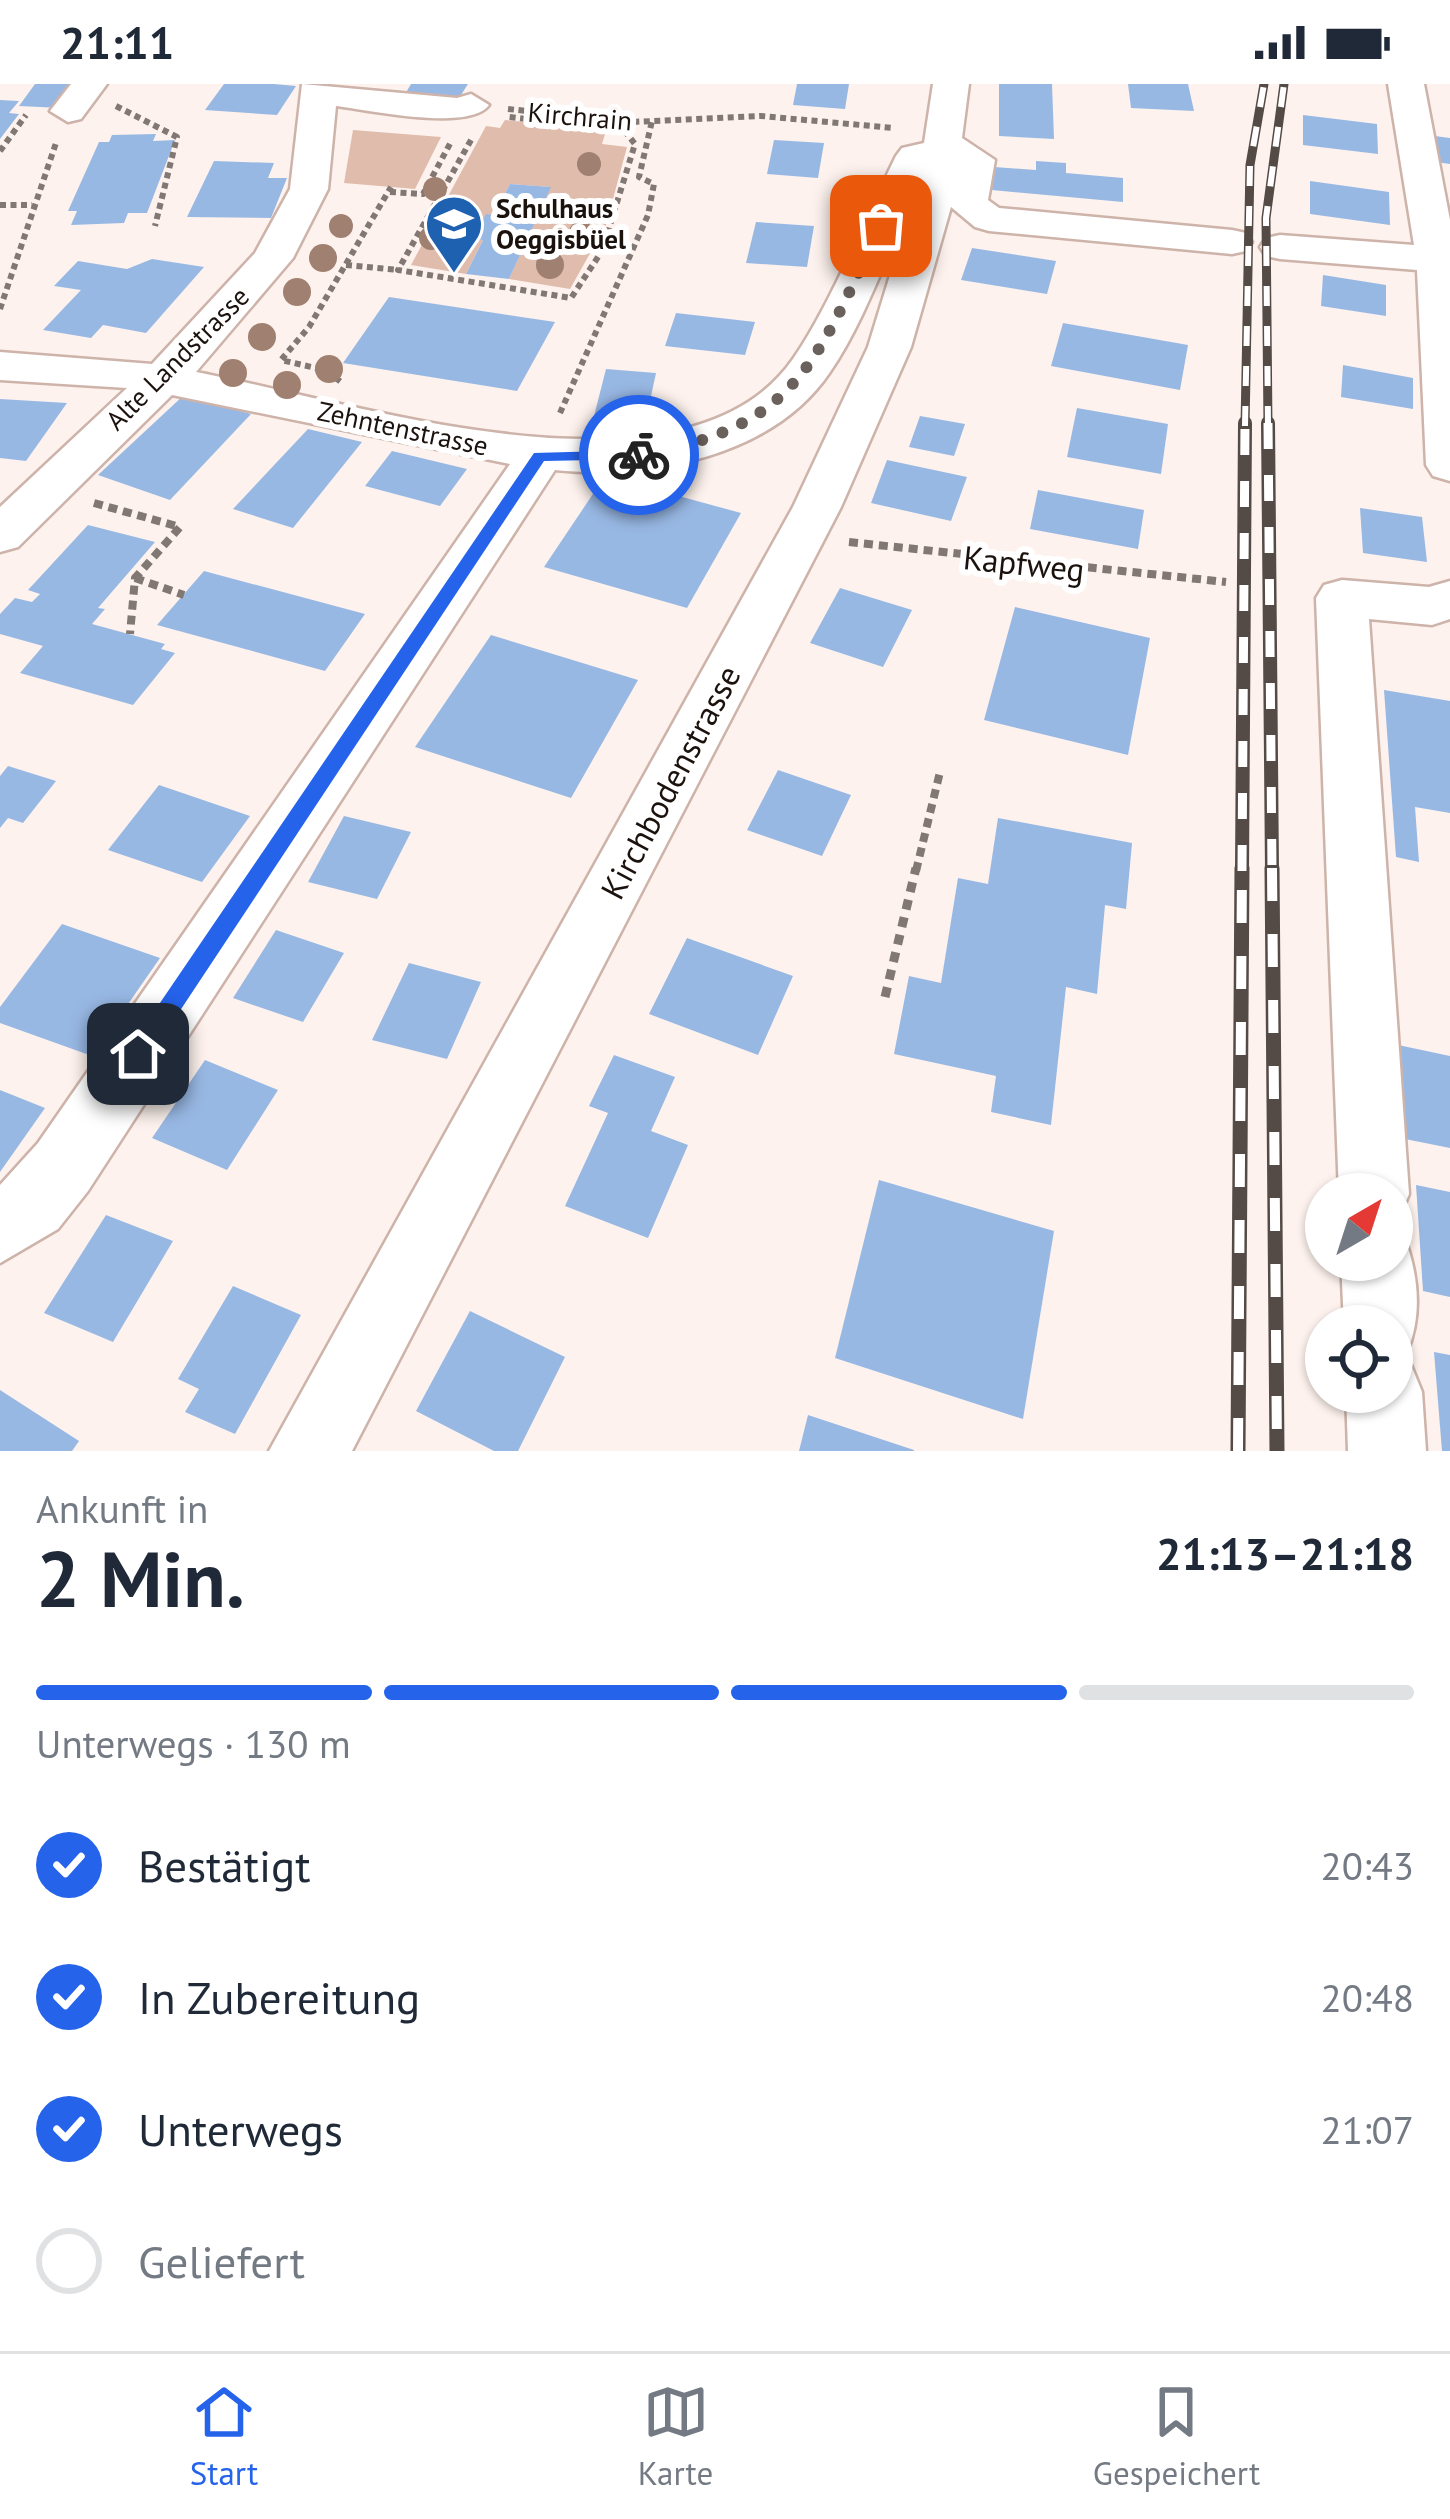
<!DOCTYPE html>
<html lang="de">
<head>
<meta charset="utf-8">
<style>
	:root { --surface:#fff; --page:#f6f6f7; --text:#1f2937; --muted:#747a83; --line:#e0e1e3; --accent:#2563eb }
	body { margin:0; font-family:"PT Sans",sans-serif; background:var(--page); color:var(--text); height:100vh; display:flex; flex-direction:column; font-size:45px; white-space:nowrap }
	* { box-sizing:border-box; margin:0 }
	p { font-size:39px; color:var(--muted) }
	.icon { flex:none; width:66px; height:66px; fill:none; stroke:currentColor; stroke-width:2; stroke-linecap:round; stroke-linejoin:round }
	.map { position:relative; height:1367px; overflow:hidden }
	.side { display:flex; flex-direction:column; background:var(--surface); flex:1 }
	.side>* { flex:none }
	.needle { width:78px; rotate:39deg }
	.buttons { position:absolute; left:1305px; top:1089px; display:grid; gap:24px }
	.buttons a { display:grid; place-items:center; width:108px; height:108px; border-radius:50%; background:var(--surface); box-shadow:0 3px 9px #0004; font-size:60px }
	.pin { position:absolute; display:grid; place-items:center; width:102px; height:102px; color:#fff; margin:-51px; border-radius:24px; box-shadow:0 6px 18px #0006 }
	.courier { position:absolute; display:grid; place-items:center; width:120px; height:120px; margin:-60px; border:9px solid #2563eb; border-radius:50%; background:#fff; color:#222; box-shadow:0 3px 15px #0007 }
	.overview em { font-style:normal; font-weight:800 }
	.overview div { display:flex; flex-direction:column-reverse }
	.overview { display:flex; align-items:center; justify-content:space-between; height:204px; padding:0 36px }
	h1 { font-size:78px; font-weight:800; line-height:90px }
	.bar { display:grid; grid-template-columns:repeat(4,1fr); gap:18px 12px; align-content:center; height:144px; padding:0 36px }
	.bar i { height:15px; border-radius:9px; background:var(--line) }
	.bar .active { background:var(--accent) }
	.bar p { grid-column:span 4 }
	ol { padding:0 36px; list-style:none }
	li { display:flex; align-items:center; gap:36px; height:132px }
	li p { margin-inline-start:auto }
	li .icon { padding:12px; border-radius:50%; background:var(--accent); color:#fff; stroke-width:4 }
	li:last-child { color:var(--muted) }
	li i { width:66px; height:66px; border:6px solid var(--line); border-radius:50% }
	.status { display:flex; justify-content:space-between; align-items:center; height:84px; padding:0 60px; background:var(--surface); direction:ltr }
	.status svg { height:33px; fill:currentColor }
	.tab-bar { display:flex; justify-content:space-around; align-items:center; height:168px; border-top:3px solid var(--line); background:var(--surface); font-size:33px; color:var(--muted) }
	.tab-bar a { display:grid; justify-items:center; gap:6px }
	.tab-bar .active { color:var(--accent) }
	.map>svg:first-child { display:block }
	.green { fill:#e0bcad }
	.building { fill:#98b8e4 }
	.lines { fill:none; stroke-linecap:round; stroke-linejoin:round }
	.minor-casing { stroke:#cdb3a9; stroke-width:5 }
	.path-far2 { stroke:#817773; stroke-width:6; stroke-dasharray:6 4.5; stroke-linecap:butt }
	.path-far1 { stroke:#817773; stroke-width:8; stroke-dasharray:9 6; stroke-linecap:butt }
	.path { stroke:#817773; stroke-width:9; stroke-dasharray:10 8; stroke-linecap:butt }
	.minor { fill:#fff; fill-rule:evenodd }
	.rail-far2-casing { stroke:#544b46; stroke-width:9 }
	.rail-far1-casing { stroke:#544b46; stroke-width:14 }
	.rail-casing { stroke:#544b46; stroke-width:15 }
	.rail-far2 { stroke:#fff; stroke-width:6; stroke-dasharray:20; stroke-linecap:butt }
	.rail-far1 { stroke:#fff; stroke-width:9; stroke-dasharray:26; stroke-linecap:butt }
	.rail { stroke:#fff; stroke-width:10; stroke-dasharray:33; stroke-linecap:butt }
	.tree { fill:#a08070 }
	.route { fill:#2563eb }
	.done { stroke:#6a605c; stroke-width:12; stroke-dasharray:0 21.6 }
	.labels { text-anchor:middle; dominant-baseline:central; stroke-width:12; stroke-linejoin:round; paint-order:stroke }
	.far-street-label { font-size:27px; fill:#1b120e; stroke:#fff }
	.far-poi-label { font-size:27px; font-weight:bold; fill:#1b120e; stroke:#fff; text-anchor:start }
	.street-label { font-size:33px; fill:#1b120e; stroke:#fff }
</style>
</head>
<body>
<div class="status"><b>21:11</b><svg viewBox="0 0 49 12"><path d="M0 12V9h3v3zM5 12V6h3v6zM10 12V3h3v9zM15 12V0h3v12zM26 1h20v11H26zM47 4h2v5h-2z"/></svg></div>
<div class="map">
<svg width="1450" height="1367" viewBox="0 0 1450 1367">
	<rect width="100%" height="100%" fill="#fdf2ed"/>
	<g class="green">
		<polygon points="505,36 606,47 602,60 627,63 606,141 570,205 509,195 550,103 510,100 494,131 474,154 483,156 466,190 411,181 486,42 500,44"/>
		<polygon points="353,46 441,53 415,105 344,99"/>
	</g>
	<g class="building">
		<polygon points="35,0 79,0 61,24 19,22"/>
		<polygon points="224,0 274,0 296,2 277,31 205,26"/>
		<polygon points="411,0 468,0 454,22 401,17"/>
		<polygon points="797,0 849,0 845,25 793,21"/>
		<polygon points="999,0 1052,0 1054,55 999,52"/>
		<polygon points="1128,0 1188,0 1194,27 1131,24"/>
		<polygon points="0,16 19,17 9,29 19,30 0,55"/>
		<polygon points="1303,31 1377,40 1378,70 1303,61"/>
		<polygon points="156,50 153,57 175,56 147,129 128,129 124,139 71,141 77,127 68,127 99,58 109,58 112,51"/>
		<polygon points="1427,51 1450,54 1450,80 1429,77"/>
		<polygon points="774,56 824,59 818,94 767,90"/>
		<polygon points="214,77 274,79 268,94 287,94 271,134 187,133"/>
		<polygon points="1036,77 1066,79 1066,89 1123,94 1123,118 992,106 994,83 1036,86"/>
		<polygon points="1310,97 1389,108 1390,141 1310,130"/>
		<polygon points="510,100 551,103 509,195 466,190 483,156 473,155 486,130 494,131"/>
		<polygon points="756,138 814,142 807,183 746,179"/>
		<polygon points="972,164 1056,177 1047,210 961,196"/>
		<polygon points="152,175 204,183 146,249 103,241 91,254 43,246 81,206 54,202 78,177 127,185"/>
		<polygon points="1323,191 1386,201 1386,232 1321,222"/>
		<polygon points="389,213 555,238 517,307 343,279"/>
		<polygon points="676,229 755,238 745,271 665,262"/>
		<polygon points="1063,239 1188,261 1180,306 1051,282"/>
		<polygon points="1343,281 1413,294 1413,325 1341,313"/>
		<polygon points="606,285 656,289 644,344 592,340"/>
		<polygon points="184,311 251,330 170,416 98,391"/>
		<polygon points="0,315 67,319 26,377 0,374"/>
		<polygon points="1077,324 1168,340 1161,390 1067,373"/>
		<polygon points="920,332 965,340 954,372 909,363"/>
		<polygon points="308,345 362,358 293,444 233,425"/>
		<polygon points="392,367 467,385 440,422 365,402"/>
		<polygon points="887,376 967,393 951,437 871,419"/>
		<polygon points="605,392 741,429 687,524 544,483"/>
		<polygon points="1038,406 1144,426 1138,465 1030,445"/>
		<polygon points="1360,424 1422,433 1427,478 1363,469"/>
		<polygon points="88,441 155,458 98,524 105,525 92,540 165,560 161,565 175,569 133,621 20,589 43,562 0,550 0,530 15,514 32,518 40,510 28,506"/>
		<polygon points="204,487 365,530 325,587 157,541"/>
		<polygon points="840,504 912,526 883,583 810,559"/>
		<polygon points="1015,523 1150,554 1128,671 984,636"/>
		<polygon points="491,551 638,596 571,714 415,663"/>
		<polygon points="1384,606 1450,617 1450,729 1415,723 1419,778 1396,773"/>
		<polygon points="8,682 56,697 23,739 8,734 0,744 0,692"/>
		<polygon points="778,686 851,711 822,772 747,746"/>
		<polygon points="159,701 250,732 202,798 108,766"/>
		<polygon points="344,732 411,748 377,815 308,798"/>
		<polygon points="998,734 1132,759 1126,825 1105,821 1097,910 1066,903 1051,1041 991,1028 996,992 894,970 909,892 941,899 958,794 988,800"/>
		<polygon points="62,840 160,874 92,972 0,939 0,923"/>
		<polygon points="276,846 344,869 303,938 233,914"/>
		<polygon points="687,854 793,892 758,971 649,930"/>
		<polygon points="409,879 481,898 447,975 372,956"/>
		<polygon points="1398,961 1450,972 1450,1064 1405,1055"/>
		<polygon points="614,971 675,993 651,1047 688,1061 648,1154 565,1122 608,1029 589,1022"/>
		<polygon points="205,976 278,1006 227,1086 152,1054"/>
		<polygon points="0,1006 45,1024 0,1088"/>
		<polygon points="879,1096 1054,1147 1023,1335 835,1274"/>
		<polygon points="1416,1101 1450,1108 1450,1213 1423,1207"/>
		<polygon points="106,1131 173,1157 113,1258 44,1229"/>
		<polygon points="233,1202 301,1231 235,1350 185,1328 199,1305 178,1295"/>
		<polygon points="470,1227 565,1273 518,1367 494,1367 416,1327"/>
		<polygon points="1434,1268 1450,1271 1450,1367 1442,1367"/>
		<polygon points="0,1306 79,1357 72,1367 0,1367"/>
		<polygon points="808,1331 914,1366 914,1367 799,1367"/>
	</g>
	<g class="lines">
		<defs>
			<g id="minor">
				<polygon points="71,0 107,0 81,35 68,38 50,27"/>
				<path d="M302 0 457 14 471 10 489 21C469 48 369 26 336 22L328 105 293 174 196 288C348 316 685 431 793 275 830 222 866 132 896 72L902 64 924 59 933 0H969L962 54 995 76 988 116 999 124 1232 146 1246 149 1252 158 1246 167 1232 170 989 147 975 143 951 123 911 263 841 423 352 1367H269L793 423 868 263 914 113C887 170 865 237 830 288 773 373 649 396 555 386L88 1107 58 1145 0 1179V1101L38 1059 510 380 172 311 18 463 0 468V423L127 304 0 296V268L152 280 255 169 290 105Z"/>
				<polygon points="1388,0 1424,0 1450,136 1450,397 1433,392 1426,381 1417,186 1280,175 1266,172 1260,163 1266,154 1280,151 1414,161"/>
				<polygon points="1342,496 1429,503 1450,497 1450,535 1432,541 1369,535 1409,1110 1399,1134 1392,1137 1392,1110 1339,1110 1316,514 1324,501"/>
				<path d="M1392 1146 1403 1150C1418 1188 1423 1230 1407 1268L1394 1274 1411 1281 1422 1308 1426 1367H1348L1346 1308H1392V1242H1344L1341 1176H1392Z"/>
			</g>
		</defs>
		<use href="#minor" class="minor-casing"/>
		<g class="path-far2">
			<polyline points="116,22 177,53 155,142"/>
			<polyline points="508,25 631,38 761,32 894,44"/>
			<polyline points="471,56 398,186 571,214 602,167 635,60 624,46 509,33"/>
			<polyline points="0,67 26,31"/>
			<polyline points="390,108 423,110 452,56"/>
			<polyline points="0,121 32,121"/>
			<polyline points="346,181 398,186"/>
			<polyline points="0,225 57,56"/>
			<polyline points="336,298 342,290 281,276 309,243 391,103"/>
			<polyline points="560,329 648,131 654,100 639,93 652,37"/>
		</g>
		<g class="path-far1">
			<polyline points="94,419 180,443 135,494 130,550"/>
			<polyline points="849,458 1226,498"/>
			<polyline points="135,494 184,511"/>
			<polyline points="916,787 940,688"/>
		</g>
		<polyline class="path" points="885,913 916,784"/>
		<use href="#minor" class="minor"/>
		<defs>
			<g id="rail-far2">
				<polyline points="1245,342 1250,81 1264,0"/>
				<polyline points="1268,342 1266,134 1284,0"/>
			</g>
			<g id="rail-far1">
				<polyline points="1268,339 1272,787"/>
				<polyline points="1242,787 1245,339"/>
			</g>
			<g id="rail">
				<polyline points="1272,784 1277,1367"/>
				<polyline points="1238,1367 1242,784"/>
			</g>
		</defs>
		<use href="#rail-far2" class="rail-far2-casing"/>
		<use href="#rail-far1" class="rail-far1-casing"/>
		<use href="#rail" class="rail-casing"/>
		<use href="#rail-far2" class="rail-far2"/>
		<use href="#rail-far1" class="rail-far1"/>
		<use href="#rail" class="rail"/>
	</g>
	<g class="tree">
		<circle cx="589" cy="80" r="12"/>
		<circle cx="435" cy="105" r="12"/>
		<circle cx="341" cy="142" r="12"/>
		<circle cx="581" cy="149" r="12"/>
		<circle cx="431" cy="154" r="12"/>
		<circle cx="323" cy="174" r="14"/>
		<circle cx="550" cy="181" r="14"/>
		<circle cx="297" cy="208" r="14"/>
		<circle cx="262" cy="253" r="14"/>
		<circle cx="329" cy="285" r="14"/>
		<circle cx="233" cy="289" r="14"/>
		<circle cx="287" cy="301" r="14"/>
	</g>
	<polygon class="route" points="639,366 645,375 544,377 146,978 130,978 130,963 534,369"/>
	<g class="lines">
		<path class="done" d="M639 371C800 344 816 275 881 142"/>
	</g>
	<defs>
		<symbol id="school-pin" viewBox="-11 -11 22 30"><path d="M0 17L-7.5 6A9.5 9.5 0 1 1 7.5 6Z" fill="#1f61b1" stroke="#fff"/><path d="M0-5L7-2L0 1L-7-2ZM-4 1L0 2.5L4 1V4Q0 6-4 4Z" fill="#fff"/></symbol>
	</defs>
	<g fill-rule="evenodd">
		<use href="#school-pin" x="421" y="107" width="66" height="90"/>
	</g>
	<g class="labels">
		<g class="far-street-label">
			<text transform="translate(580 32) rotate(5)">Kirchrain</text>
			<text transform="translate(177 274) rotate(-45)">Alte Landstrasse</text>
			<text transform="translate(403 344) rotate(12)">Zehntenstrasse</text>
		</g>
		<g class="far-poi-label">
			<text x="496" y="124">Schulhaus<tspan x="496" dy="31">Oeggisbüel</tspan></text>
		</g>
		<g class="street-label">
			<text transform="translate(1024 479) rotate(6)">Kapfweg</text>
			<text transform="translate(670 698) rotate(-62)">Kirchbodenstrasse</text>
		</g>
	</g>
</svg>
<div class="buttons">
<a><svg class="needle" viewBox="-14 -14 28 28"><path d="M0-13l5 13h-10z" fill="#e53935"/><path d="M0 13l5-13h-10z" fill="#747a83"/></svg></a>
<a><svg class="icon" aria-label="locate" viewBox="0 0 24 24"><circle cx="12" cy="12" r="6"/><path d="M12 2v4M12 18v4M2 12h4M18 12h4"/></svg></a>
</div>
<div class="pin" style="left:881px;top:142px;background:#ea580c"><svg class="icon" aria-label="bag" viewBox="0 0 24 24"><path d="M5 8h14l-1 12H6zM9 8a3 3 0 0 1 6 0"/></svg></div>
<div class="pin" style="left:138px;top:970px;background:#1f2937"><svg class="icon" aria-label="home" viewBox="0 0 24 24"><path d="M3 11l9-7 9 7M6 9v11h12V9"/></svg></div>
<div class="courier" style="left:639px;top:371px"><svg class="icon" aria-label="bike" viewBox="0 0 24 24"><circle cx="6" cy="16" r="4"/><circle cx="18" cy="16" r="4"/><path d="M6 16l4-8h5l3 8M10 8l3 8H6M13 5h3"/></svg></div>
</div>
<section class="side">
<div class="overview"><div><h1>2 Min.</h1><p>Ankunft in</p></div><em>21:13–21:18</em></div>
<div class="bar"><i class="active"></i><i class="active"></i><i class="active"></i><i></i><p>Unterwegs · 130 m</p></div>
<ol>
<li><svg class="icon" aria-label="check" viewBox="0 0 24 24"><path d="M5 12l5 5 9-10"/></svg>Bestätigt<p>20:43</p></li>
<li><svg class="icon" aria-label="check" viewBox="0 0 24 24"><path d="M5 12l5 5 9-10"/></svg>In Zubereitung<p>20:48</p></li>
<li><svg class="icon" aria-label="check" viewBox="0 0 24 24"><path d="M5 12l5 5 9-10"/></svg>Unterwegs<p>21:07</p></li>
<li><i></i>Geliefert</li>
</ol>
</section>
<nav class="tab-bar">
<a class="active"><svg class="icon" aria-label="home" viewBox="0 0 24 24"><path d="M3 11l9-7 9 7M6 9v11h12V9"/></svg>Start</a>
<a><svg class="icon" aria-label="map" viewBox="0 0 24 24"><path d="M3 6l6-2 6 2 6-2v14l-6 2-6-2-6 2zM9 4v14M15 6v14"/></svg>Karte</a>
<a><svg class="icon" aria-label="saved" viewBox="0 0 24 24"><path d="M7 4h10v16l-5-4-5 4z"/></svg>Gespeichert</a>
</nav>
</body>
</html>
